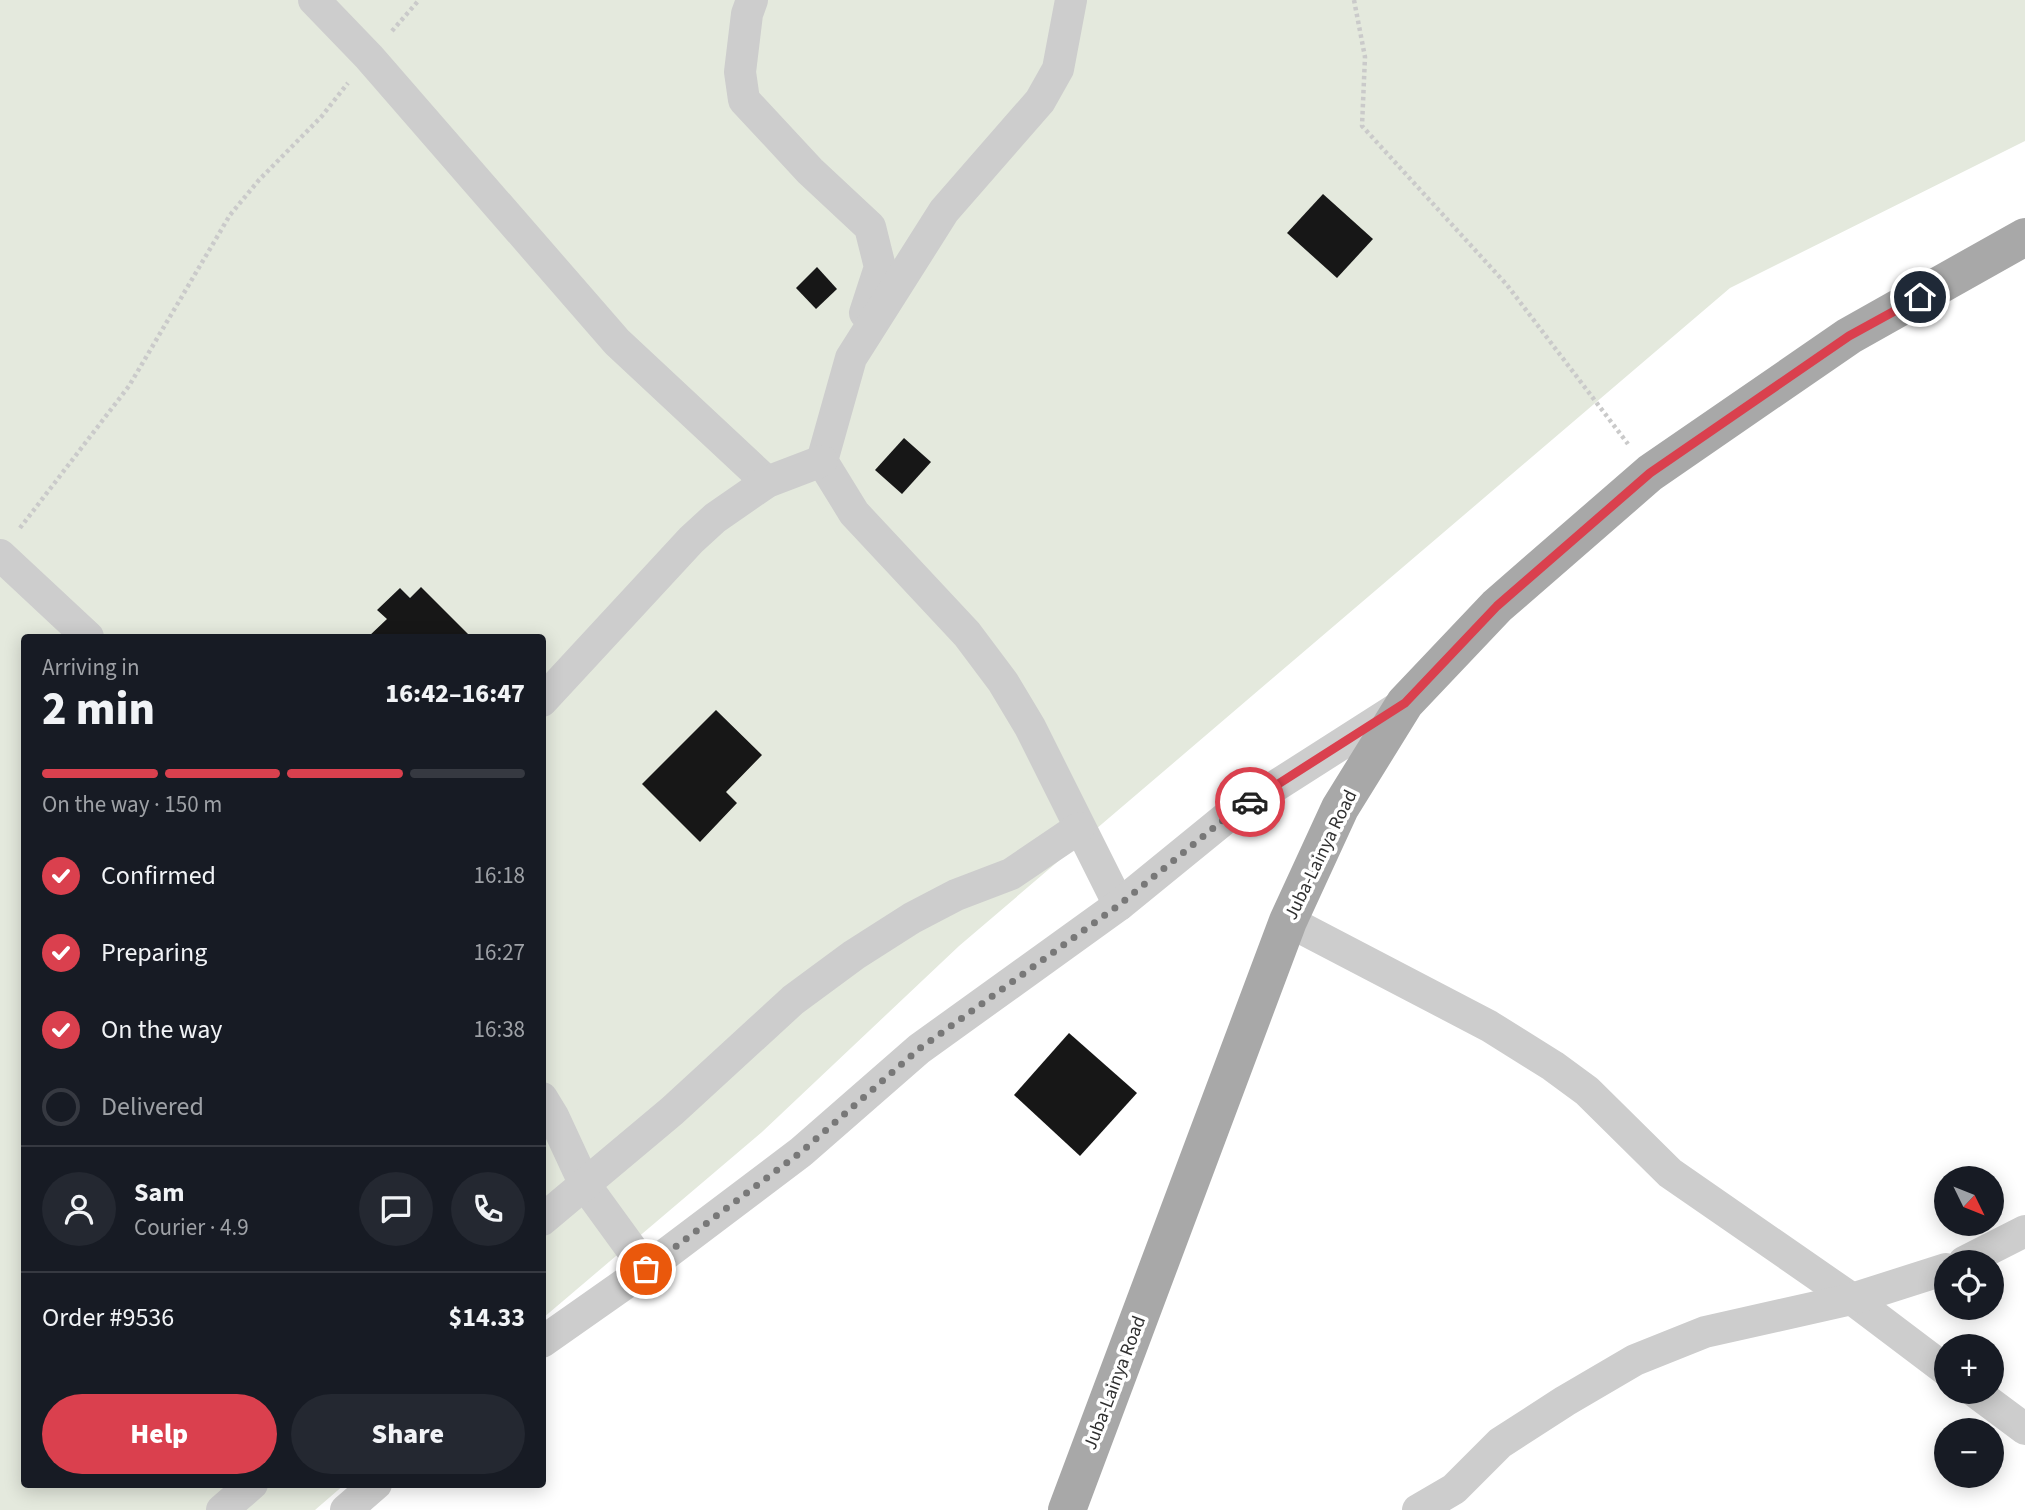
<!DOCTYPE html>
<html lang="en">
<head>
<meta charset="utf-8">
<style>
	:root { --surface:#171b24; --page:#242831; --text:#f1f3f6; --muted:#9ea1a6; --line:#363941; --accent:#da404e }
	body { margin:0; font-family:"Source Sans 3",sans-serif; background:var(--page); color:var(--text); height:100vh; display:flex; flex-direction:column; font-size:26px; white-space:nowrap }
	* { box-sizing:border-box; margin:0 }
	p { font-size:23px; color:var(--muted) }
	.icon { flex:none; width:38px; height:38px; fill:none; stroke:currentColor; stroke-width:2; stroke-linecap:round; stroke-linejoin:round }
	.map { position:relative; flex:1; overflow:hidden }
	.drawer { position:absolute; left:21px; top:634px; width:525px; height:854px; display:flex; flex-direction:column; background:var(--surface); border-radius:7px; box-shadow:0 4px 18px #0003 }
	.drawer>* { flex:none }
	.needle { width:46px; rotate:133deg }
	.controls { position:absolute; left:1934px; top:1166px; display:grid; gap:14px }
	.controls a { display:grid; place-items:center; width:70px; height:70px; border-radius:50%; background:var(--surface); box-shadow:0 4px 18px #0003; font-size:35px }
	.pin { position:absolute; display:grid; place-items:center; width:60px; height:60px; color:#fff; margin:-30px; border:4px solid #fff; border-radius:50%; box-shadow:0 2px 7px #0007 }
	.courier { position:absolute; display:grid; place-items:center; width:70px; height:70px; margin:-35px; border:5px solid #da404e; border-radius:50%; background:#fff; color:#222; box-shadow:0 2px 9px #0007 }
	.head em { font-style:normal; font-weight:800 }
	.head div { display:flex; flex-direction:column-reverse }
	.head { display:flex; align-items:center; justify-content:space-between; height:119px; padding:0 21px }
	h1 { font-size:46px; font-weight:800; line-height:52px }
	.bar { display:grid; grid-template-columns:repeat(4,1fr); gap:10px 7px; align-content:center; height:84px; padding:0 21px }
	.bar i { height:9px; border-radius:5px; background:var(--line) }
	.bar .current { background:var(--accent) }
	.bar p { grid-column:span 4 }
	.line { display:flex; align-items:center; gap:18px; padding:0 21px; border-top:2px solid var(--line) }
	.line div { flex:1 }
	.round { display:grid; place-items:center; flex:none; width:74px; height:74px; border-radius:37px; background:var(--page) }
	ol { padding:0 21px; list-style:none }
	li { display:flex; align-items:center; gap:21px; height:77px }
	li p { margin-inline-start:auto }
	li .icon { padding:7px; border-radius:50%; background:var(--accent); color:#fff; stroke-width:4 }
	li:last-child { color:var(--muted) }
	li i { width:38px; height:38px; border:4px solid var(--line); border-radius:50% }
	.button { display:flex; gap:14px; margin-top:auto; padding:14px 21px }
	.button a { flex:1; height:80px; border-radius:42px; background:var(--accent); color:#fff; font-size:28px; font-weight:800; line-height:80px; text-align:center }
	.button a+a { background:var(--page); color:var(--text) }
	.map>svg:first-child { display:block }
	.green { fill:#e4e9dd }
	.building { fill:#171717 }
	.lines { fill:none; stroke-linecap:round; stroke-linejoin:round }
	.path { stroke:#cacaca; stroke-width:4.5; stroke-dasharray:3.5 3.5; stroke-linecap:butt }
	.street { stroke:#cdcdcd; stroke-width:32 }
	.primary { stroke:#a8a8a8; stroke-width:38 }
	.done { stroke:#787878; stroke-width:7; stroke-dasharray:0 12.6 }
	.route { stroke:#da404e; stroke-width:9 }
	.labels { text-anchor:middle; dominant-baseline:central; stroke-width:7; stroke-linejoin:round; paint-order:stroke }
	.street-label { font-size:19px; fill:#303030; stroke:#fff }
</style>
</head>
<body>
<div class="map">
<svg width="2025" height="1510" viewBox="0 0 2025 1510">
	<rect width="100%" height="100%" fill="#fff"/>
	<polygon class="green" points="0,0 2025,0 2025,141 1730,288 959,946 762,1132 543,1318 542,637 24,637 24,1484 345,1484 315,1510 0,1510"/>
	<g class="building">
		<polygon points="1323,194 1373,239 1337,278 1287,233"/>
		<polygon points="817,267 837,289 816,309 796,288"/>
		<polygon points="904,438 931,462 902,494 875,470"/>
		<polygon points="421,587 471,637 368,637 387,619 377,610 400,588 410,598"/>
		<polygon points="716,710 762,755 726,792 737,803 700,842 642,784"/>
		<polygon points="1069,1033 1137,1093 1080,1156 1014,1095"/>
	</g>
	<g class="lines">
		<g class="path">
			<polyline points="1354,0 1365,57 1362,126 1507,285 1628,444"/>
			<polyline points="392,31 419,0"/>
			<polyline points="20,528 129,386 230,215 259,180 322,116 348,83"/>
		</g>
		<g class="street">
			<polyline points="314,0 369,57 617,342 767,482"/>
			<polyline points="752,0 747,14 740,72 744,100 810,171 870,227 880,267 865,313"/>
			<polyline points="1071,0 1058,69 1040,101 944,211 851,358 822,461 854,513 967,634 1003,682 1030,727 1119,905"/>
			<polyline points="0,555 88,637"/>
			<polyline points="542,701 691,540 715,518 767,482 822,461"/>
			<polyline points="1288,921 1489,1026 1553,1066 1587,1091 1670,1173 1852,1299 1946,1370"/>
			<polyline points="542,1098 553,1116 585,1185 646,1269"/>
			<polyline points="542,1220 672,1111 793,1000 854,955 912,918 956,895 1011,874 1079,828"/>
			<polyline points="1964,1262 2025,1231"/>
			<polyline points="542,1342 646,1269 801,1152 919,1049 1119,905 1227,817 1404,704"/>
			<polyline points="1974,1391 2025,1429"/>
			<polyline points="222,1510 252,1484"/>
			<polyline points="346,1510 376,1484"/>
			<polyline points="1418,1510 1454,1489 1500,1443 1565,1401 1635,1360 1705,1332 1852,1299 1946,1269"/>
		</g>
		<polyline class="primary" points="1067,1510 1288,921 1340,808 1405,703 1497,606 1650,473 1849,336 2025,237"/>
	</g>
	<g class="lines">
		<polyline class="done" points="646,1269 801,1152 919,1049 1119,905 1227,817 1250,802"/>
		<polyline class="route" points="1250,802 1405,703 1497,606 1650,473 1849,336 1920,297"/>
	</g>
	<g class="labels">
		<g class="street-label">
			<text transform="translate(1321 855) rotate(-64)">Juba-Lainya Road</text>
			<text transform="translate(1115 1383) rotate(-69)">Juba-Lainya Road</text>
		</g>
	</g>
</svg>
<div class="controls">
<a><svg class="needle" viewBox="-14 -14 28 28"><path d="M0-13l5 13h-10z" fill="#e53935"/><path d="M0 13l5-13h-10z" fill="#9ea1a6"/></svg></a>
<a><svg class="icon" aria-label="locate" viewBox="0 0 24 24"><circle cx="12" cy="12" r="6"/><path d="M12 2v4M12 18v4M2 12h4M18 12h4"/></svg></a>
<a>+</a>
<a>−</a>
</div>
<div class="pin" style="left:646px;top:1269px;background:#ea580c"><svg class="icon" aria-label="bag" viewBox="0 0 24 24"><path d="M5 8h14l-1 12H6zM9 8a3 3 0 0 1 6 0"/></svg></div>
<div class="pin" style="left:1920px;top:297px;background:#1f2937"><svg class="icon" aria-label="home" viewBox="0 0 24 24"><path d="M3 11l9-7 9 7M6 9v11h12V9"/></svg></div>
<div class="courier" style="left:1250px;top:802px"><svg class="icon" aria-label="car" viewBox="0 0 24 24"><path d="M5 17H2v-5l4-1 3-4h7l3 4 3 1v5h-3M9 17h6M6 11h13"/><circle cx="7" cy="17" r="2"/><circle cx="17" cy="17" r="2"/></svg></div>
<section class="drawer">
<div class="head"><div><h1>2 min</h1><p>Arriving in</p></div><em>16:42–16:47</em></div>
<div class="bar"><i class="current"></i><i class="current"></i><i class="current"></i><i></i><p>On the way · 150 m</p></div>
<ol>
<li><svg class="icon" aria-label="check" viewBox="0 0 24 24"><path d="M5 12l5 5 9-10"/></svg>Confirmed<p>16:18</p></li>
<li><svg class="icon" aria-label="check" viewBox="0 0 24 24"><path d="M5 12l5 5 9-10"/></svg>Preparing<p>16:27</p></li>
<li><svg class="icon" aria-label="check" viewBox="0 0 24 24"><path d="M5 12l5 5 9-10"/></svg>On the way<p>16:38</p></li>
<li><i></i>Delivered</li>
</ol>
<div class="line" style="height:126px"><a class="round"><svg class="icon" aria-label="person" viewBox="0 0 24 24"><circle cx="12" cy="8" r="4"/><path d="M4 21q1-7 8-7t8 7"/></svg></a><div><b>Sam</b><p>Courier · 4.9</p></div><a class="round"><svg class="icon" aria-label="chat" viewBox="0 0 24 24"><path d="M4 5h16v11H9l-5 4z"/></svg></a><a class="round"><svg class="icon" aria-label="phone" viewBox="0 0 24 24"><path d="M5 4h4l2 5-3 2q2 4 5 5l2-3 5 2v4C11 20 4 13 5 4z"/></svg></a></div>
<div class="line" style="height:91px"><div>Order #9536</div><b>$14.33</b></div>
<div class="button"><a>Help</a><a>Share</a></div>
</section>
</div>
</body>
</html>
